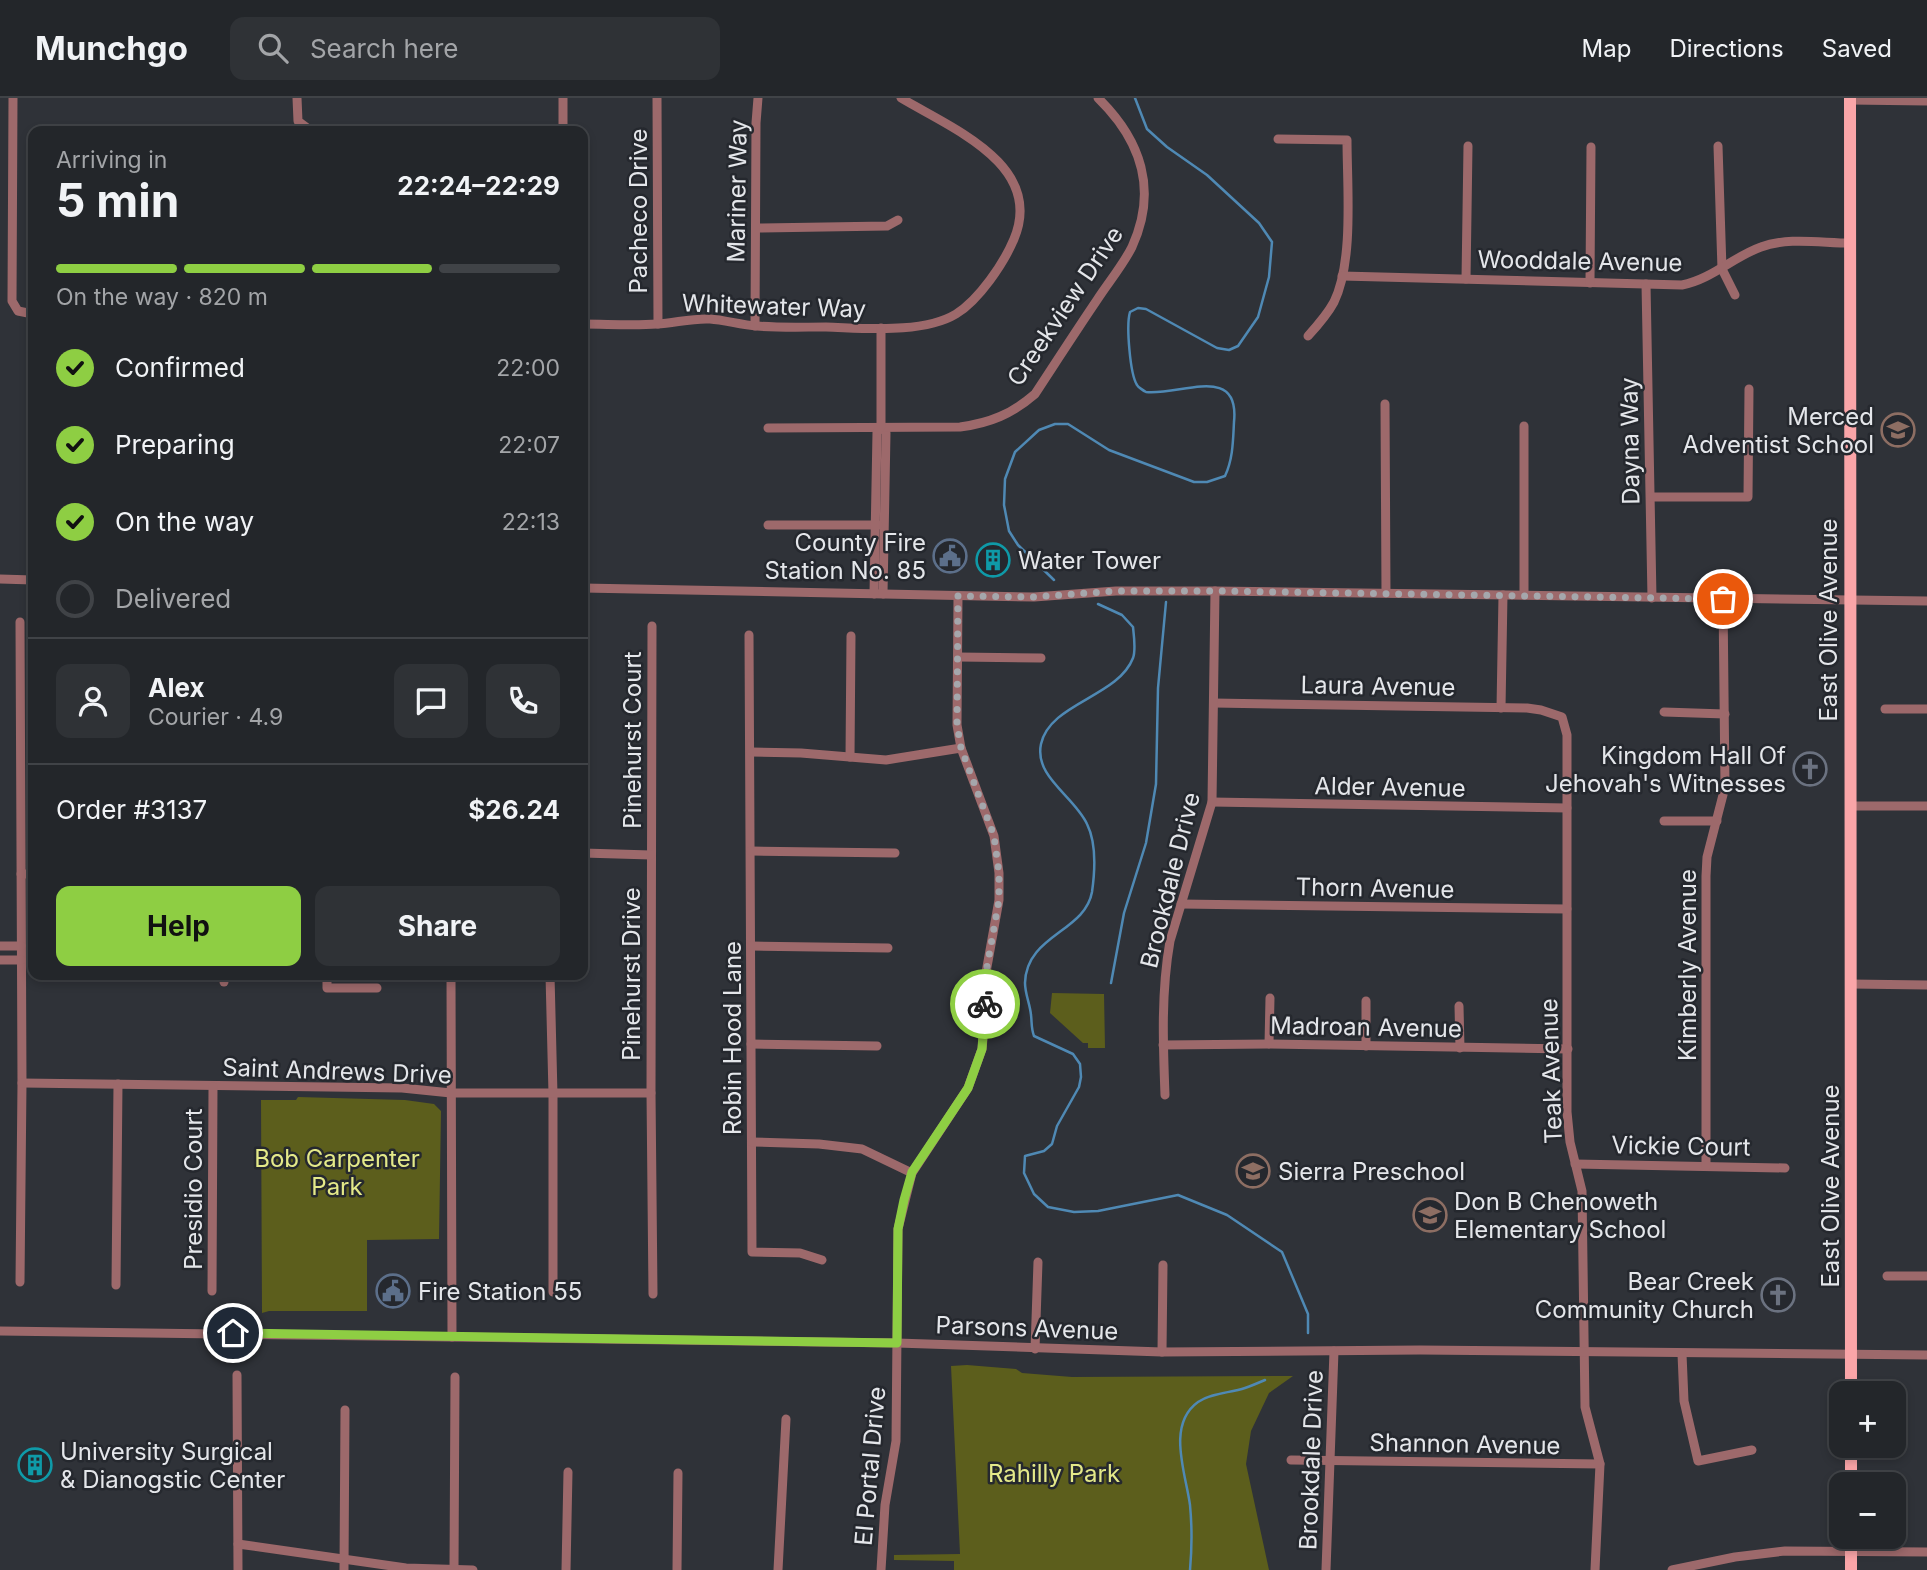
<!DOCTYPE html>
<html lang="en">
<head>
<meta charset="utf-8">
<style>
	:root { --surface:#23262a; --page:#2f3236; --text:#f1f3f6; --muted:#a3a5a8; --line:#404347; --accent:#8ece43 }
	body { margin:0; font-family:Inter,sans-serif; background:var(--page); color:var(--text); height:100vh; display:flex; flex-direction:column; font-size:26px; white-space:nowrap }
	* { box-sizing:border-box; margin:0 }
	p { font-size:23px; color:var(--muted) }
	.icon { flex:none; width:38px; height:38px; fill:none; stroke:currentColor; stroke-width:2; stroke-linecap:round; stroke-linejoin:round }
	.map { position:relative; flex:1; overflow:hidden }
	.drawer { position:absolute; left:28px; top:28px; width:560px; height:854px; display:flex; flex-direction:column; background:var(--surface); border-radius:14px; box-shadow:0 4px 10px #0003,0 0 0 2px var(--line) }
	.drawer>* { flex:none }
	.controls { position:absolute; left:1829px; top:1283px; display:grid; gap:14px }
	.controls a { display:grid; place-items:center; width:77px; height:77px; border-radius:14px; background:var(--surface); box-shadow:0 4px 10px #0003,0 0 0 2px var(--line); font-size:35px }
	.pin { position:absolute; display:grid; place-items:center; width:60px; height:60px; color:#fff; margin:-30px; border:4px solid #fff; border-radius:50%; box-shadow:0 2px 7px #0007 }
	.courier { position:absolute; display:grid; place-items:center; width:70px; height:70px; margin:-35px; border:5px solid #8ece43; border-radius:50%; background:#fff; color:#222; box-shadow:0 2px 9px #0007 }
	.overview em { font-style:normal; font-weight:700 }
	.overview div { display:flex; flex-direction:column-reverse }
	.overview { display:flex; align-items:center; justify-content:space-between; height:119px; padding:0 28px }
	h1 { font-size:46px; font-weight:700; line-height:52px }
	.bar { display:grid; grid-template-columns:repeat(4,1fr); gap:10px 7px; align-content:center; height:84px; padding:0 28px }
	.bar i { height:9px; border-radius:5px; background:var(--line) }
	.bar .selected { background:var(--accent) }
	.bar p { grid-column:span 4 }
	.line { display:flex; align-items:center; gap:18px; padding:0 28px; border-top:2px solid var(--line) }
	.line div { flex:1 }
	.round { display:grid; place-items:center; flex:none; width:74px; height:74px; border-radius:14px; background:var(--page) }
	ol { padding:0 28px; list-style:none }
	li { display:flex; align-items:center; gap:21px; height:77px }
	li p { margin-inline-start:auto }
	li .icon { padding:7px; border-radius:50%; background:var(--accent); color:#111; stroke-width:4 }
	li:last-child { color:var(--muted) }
	li i { width:38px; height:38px; border:4px solid var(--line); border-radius:50% }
	.cta { display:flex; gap:14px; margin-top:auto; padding:14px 28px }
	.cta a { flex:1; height:80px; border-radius:14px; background:var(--accent); color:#111; font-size:28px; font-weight:700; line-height:80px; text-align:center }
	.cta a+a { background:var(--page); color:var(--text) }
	header { display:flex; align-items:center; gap:42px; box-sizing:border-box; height:98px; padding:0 35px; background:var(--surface); border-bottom:2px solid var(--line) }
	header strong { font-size:33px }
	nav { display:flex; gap:38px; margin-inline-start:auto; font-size:24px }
	.search { width:490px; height:63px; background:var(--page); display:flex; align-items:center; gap:18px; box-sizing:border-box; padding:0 24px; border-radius:14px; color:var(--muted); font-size:26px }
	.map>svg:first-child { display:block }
	.green { fill:#5c5e1c }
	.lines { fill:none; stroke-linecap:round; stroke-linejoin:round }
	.stream { stroke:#4f89b4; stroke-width:2.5 }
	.minor { stroke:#9d696b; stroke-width:9 }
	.major { stroke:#faa5a8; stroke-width:12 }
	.done { stroke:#a5a7ac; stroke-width:7; stroke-dasharray:0 12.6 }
	.route { stroke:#8ece43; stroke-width:9 }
	.labels { text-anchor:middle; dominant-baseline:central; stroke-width:5; stroke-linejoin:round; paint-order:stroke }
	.street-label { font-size:24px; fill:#e4e6ea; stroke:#25282e }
	.poi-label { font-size:24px; fill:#e4e6ea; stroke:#25282e; text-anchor:start }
	.park-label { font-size:24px; fill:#e4e989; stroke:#25282e }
</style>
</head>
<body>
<header>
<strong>Munchgo</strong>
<div class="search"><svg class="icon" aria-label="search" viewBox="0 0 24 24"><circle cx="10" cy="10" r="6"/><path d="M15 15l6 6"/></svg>Search here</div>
<nav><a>Map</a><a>Directions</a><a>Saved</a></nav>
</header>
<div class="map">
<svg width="1927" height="1472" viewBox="0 0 1927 1472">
	<rect width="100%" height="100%" fill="#2f3238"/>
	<g class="green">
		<polygon points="1052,895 1104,896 1105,950 1088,950 1088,945 1083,945 1050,915"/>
		<polygon points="298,999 405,1002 434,1006 441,1013 439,1141 367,1142 367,1213 269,1213 262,1215 261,1002 296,1002"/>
		<polygon points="967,1267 1016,1271 1022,1275 1072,1279 1293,1278 1269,1295 1251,1333 1246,1366 1269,1472 954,1472 954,1463 894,1462 894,1457 960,1456 951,1268"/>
	</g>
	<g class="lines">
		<g class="stream">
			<path d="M1054 482 1018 447 1009 433 1004 407 1005 381 1015 354 1039 332 1055 326H1068L1109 352 1194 384H1207L1225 378C1233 361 1233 343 1234 324 1240 265 1180 298 1146 294 1144 293 1138 289 1137 287 1130 276 1126 227 1130 214L1138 210 1146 211 1217 250 1229 252 1238 248 1258 219 1269 179 1272 144 1259 125 1207 77 1167 49 1147 31 1135 0"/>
			<path d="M1098 506 1122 517 1133 529C1134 538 1136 552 1133 560 1118 599 1050 605 1041 646 1034 679 1074 698 1087 726 1097 746 1095 773 1092 794 1085 834 1026 837 1025 885 1025 896 1030 906 1031 917 1032 925 1031 930 1034 938L1073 956 1080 966 1081 979 1079 989 1057 1028 1052 1046 1044 1053 1025 1058 1024 1075 1034 1096 1048 1109 1074 1114 1098 1113 1178 1097 1227 1117 1282 1154 1308 1216V1235"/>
			<polyline points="1111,885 1124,815 1146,745 1156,686 1158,590 1166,504"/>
			<path d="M1190 1472C1192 1450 1192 1428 1190 1407 1186 1376 1166 1327 1198 1304 1211 1295 1230 1295 1245 1290 1251 1288 1258 1285 1265 1282"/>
		</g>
		<g class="minor">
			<polyline points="13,0 12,203 18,213 33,216"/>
			<polyline points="297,0 298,23 310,32 563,32"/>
			<polyline points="657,0 658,226"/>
			<polyline points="1850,2 1927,3"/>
			<polyline points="563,33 563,0"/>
			<path d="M1278 41 1347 42C1347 88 1354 163 1334 204 1327 217 1318 227 1308 238"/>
			<polyline points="1718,48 1722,171 1735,197"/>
			<polyline points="756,130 887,128 898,122"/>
			<path d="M1342 178 1682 187C1712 181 1733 159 1761 149 1787 139 1822 145 1850 145"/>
			<polyline points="1466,181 1468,48"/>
			<polyline points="1590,185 1591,49"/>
			<polyline points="1646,186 1652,500"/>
			<path d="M583 226C607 226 633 228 657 226 675 225 692 220 710 221 725 222 741 227 757 228 780 230 803 229 826 229 864 230 923 236 956 216 979 202 1004 165 1014 141 1045 67 951 30 901 0"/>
			<polyline points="755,228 756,25 758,0"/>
			<polyline points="1385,306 1386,495"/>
			<polyline points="881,328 886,335 883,496"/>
			<polyline points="1524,328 1524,497"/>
			<path d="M768 330 960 329C990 325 1012 316 1035 296 1056 264 1076 233 1097 202 1108 185 1123 167 1132 149 1158 92 1141 42 1098 0"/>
			<polyline points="1651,399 1748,399 1749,291"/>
			<polyline points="768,427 878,427"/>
			<polyline points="0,481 33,482"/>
			<polyline points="583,490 1034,499 1116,493 1215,493 1927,503"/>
			<polyline points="874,496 877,334 881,328 881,230"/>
			<polyline points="20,524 22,985 20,1184"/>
			<polyline points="652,528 651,995 653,1196"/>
			<polyline points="749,537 752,1154 800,1155 822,1162"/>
			<polyline points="958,559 1041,560"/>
			<polyline points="1214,605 1527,610 1541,612 1562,619 1567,637 1567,1014 1570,1044 1582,1093 1585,1309 1600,1366 1595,1472"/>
			<polyline points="1501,610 1503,497"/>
			<polyline points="1885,611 1927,611"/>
			<polyline points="1664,614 1725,616"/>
			<polyline points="751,654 801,655 886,662 961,650"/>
			<polyline points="850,659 851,538"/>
			<polyline points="1212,704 1567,710"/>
			<polyline points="1850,708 1927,708"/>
			<polyline points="1664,723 1717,723"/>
			<polyline points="751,753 895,755"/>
			<polyline points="583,755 651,757"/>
			<polyline points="21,776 33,776"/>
			<polyline points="1181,806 1567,811"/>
			<polyline points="0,848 21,848"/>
			<polyline points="751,848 888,850"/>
			<polyline points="0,862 21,862"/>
			<polyline points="224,877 224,884"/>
			<polyline points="327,877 327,890 377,890"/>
			<polyline points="451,877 452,1239"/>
			<polyline points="550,877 553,996 553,1194"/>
			<polyline points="1851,886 1927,887"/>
			<polyline points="1366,903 1366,948"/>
			<polyline points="1459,908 1460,950"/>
			<polyline points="751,946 877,948"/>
			<polyline points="1269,946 1270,900"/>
			<polyline points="1163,947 1269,946 1568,951"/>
			<polyline points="22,985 402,990 451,995 651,995"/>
			<path d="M1165 997C1163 945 1161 894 1170 843L1212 704 1215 493"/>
			<polyline points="752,1044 819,1046 862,1051 912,1075"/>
			<polyline points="1575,1066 1785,1070"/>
			<polyline points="1706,1068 1706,778 1707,759 1725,689 1723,501"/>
			<polyline points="1887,1178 1927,1178"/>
			<polyline points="116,1187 118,986"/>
			<polyline points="212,1193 213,989"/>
			<polyline points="0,1233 897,1245 1162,1254 1420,1252 1927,1257"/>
			<polyline points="1035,1251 1038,1164"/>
			<polyline points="1162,1254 1163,1167"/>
			<polyline points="1682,1256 1684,1303 1698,1363 1752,1352"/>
			<polyline points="237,1277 238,1472"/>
			<polyline points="1291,1362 1600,1366"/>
			<polyline points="238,1446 406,1470 473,1472"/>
			<polyline points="344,1472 345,1312"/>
			<polyline points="454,1472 455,1279"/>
			<polyline points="566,1472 568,1374"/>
			<polyline points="677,1472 678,1375"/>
			<polyline points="778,1472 786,1321"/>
			<polyline points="881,1472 885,1407 896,1343 898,1131 912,1075 968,990 982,951 986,911 985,880 999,802 999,775 994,738 961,650 957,627 958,498"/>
			<polyline points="1326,1472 1334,1253"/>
			<polyline points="1672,1472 1735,1459 1785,1453 1927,1454"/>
		</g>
		<g class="major">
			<polyline points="1850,0 1851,1295"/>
			<polyline points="1851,1348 1851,1386"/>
			<polyline points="1851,1438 1851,1472"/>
		</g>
	</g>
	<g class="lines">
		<polyline class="done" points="985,906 985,880 999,802 999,775 994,738 961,650 957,627 958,498 1034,499 1116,493 1215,493 1723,501"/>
		<polyline class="route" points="233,1235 897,1245 898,1131 904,1102 912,1074 968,990 982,951 985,906"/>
	</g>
	<defs>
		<symbol id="school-ring" viewBox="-11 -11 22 22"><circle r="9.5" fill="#25282e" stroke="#8d6e63" stroke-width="1.5"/><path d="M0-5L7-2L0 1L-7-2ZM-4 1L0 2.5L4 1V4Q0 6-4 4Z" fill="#8d6e63"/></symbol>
		<symbol id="civic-ring" viewBox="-11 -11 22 22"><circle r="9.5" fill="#25282e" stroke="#5c6f8a" stroke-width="1.5"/><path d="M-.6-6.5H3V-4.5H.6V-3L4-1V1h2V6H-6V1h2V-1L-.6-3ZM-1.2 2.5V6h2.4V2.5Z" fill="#5c6f8a"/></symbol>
		<symbol id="building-ring" viewBox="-11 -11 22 22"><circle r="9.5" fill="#25282e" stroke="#0f9aa8" stroke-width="1.5"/><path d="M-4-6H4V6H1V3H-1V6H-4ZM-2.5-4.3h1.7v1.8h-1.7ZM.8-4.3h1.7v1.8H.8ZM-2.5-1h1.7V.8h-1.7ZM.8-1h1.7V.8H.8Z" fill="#0f9aa8"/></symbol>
		<symbol id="church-ring" viewBox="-11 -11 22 22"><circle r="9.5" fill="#25282e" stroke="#6b7280" stroke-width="1.5"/><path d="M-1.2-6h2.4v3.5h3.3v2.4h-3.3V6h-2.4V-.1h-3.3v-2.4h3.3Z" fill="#6b7280"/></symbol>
	</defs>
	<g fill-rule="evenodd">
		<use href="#school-ring" x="1879" y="313" width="38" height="38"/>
		<use href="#civic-ring" x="931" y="439" width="38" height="38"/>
		<use href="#building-ring" x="974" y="443" width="38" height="38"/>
		<use href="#church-ring" x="1791" y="652" width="38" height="38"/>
		<use href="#school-ring" x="1234" y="1054" width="38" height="38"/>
		<use href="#school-ring" x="1411" y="1098" width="38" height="38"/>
		<use href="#civic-ring" x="374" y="1174" width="38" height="38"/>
		<use href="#church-ring" x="1759" y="1178" width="38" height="38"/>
		<use href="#building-ring" x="16" y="1348" width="38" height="38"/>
	</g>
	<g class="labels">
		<g class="street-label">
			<text transform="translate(737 93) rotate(-89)">Mariner Way</text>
			<text transform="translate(638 113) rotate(-90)">Pacheco Drive</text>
			<text transform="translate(1580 163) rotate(1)">Wooddale Avenue</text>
			<text transform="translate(774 208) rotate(2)">Whitewater Way</text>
			<text transform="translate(1065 208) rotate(-56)">Creekview Drive</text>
			<text transform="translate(1630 343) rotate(-91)">Dayna Way</text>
			<text transform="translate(1828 522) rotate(-90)">East Olive Avenue</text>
			<text transform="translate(1378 588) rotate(1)">Laura Avenue</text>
			<text transform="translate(632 642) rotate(-90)">Pinehurst Court</text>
			<text transform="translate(1390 689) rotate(1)">Alder Avenue</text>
			<text transform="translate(1170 782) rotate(-76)">Brookdale Drive</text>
			<text transform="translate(1375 790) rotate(1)">Thorn Avenue</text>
			<text transform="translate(1687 867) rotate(-90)">Kimberly Avenue</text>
			<text transform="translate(631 876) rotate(-90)">Pinehurst Drive</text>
			<text transform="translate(1366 929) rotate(1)">Madroan Avenue</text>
			<text transform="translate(732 940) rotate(-90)">Robin Hood Lane</text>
			<text transform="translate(337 973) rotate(2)">Saint Andrews Drive</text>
			<text transform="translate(1551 973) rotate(-92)">Teak Avenue</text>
			<text transform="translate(1681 1048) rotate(1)">Vickie Court</text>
			<text transform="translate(1830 1088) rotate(-90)">East Olive Avenue</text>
			<text transform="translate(193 1091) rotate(-90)">Presidio Court</text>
			<text transform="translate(1027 1230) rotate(2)">Parsons Avenue</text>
			<text transform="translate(1465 1346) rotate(1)">Shannon Avenue</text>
			<text transform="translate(1311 1362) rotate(-88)">Brookdale Drive</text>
			<text transform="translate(870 1368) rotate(-85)">El Portal Drive</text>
		</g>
		<g class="poi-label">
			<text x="1874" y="318" text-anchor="end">Merced<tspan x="1874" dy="28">Adventist School</tspan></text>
			<text x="926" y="444" text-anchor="end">County Fire<tspan x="926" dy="28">Station No. 85</tspan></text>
			<text x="1018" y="462">Water Tower</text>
			<text x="1786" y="657" text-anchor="end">Kingdom Hall Of<tspan x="1786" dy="28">Jehovah's Witnesses</tspan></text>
			<text x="1278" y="1073">Sierra Preschool</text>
			<text x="1454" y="1103">Don B Chenoweth<tspan x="1454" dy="28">Elementary School</tspan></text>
			<text x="1754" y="1183" text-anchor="end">Bear Creek<tspan x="1754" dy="28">Community Church</tspan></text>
			<text x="418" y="1193">Fire Station 55</text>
			<text x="60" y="1353">University Surgical<tspan x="60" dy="28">&amp; Dianogstic Center</tspan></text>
		</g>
		<g class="park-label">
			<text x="337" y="1060">Bob Carpenter<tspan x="337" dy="28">Park</tspan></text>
			<text x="1054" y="1375">Rahilly Park</text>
		</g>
	</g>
</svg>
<div class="controls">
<a>+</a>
<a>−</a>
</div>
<div class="pin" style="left:1723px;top:501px;background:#ea580c"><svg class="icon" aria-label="bag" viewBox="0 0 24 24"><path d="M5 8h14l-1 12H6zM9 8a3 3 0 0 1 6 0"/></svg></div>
<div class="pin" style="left:233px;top:1235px;background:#1f2937"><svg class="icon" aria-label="home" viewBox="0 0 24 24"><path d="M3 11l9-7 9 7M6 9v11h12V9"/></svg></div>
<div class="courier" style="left:985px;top:906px"><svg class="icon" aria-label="bike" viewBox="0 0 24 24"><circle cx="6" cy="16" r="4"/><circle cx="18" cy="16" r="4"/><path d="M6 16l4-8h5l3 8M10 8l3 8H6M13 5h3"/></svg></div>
<section class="drawer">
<div class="overview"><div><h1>5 min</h1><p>Arriving in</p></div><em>22:24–22:29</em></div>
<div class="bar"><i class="selected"></i><i class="selected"></i><i class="selected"></i><i></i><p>On the way · 820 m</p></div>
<ol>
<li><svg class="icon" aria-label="check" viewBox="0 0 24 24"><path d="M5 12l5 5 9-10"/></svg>Confirmed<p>22:00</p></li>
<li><svg class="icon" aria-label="check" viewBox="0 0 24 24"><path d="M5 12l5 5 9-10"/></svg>Preparing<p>22:07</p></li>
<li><svg class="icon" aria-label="check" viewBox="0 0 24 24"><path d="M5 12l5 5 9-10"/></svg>On the way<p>22:13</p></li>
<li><i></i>Delivered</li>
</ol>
<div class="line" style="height:126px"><a class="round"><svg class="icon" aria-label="person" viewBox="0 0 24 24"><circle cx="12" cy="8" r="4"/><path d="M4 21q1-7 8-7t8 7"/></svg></a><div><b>Alex</b><p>Courier · 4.9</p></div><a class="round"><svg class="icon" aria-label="chat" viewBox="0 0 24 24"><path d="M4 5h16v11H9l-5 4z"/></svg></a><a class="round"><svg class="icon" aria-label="phone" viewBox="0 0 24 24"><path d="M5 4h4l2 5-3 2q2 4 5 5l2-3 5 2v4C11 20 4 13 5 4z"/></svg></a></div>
<div class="line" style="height:91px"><div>Order #3137</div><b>$26.24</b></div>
<div class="cta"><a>Help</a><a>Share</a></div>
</section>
</div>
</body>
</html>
